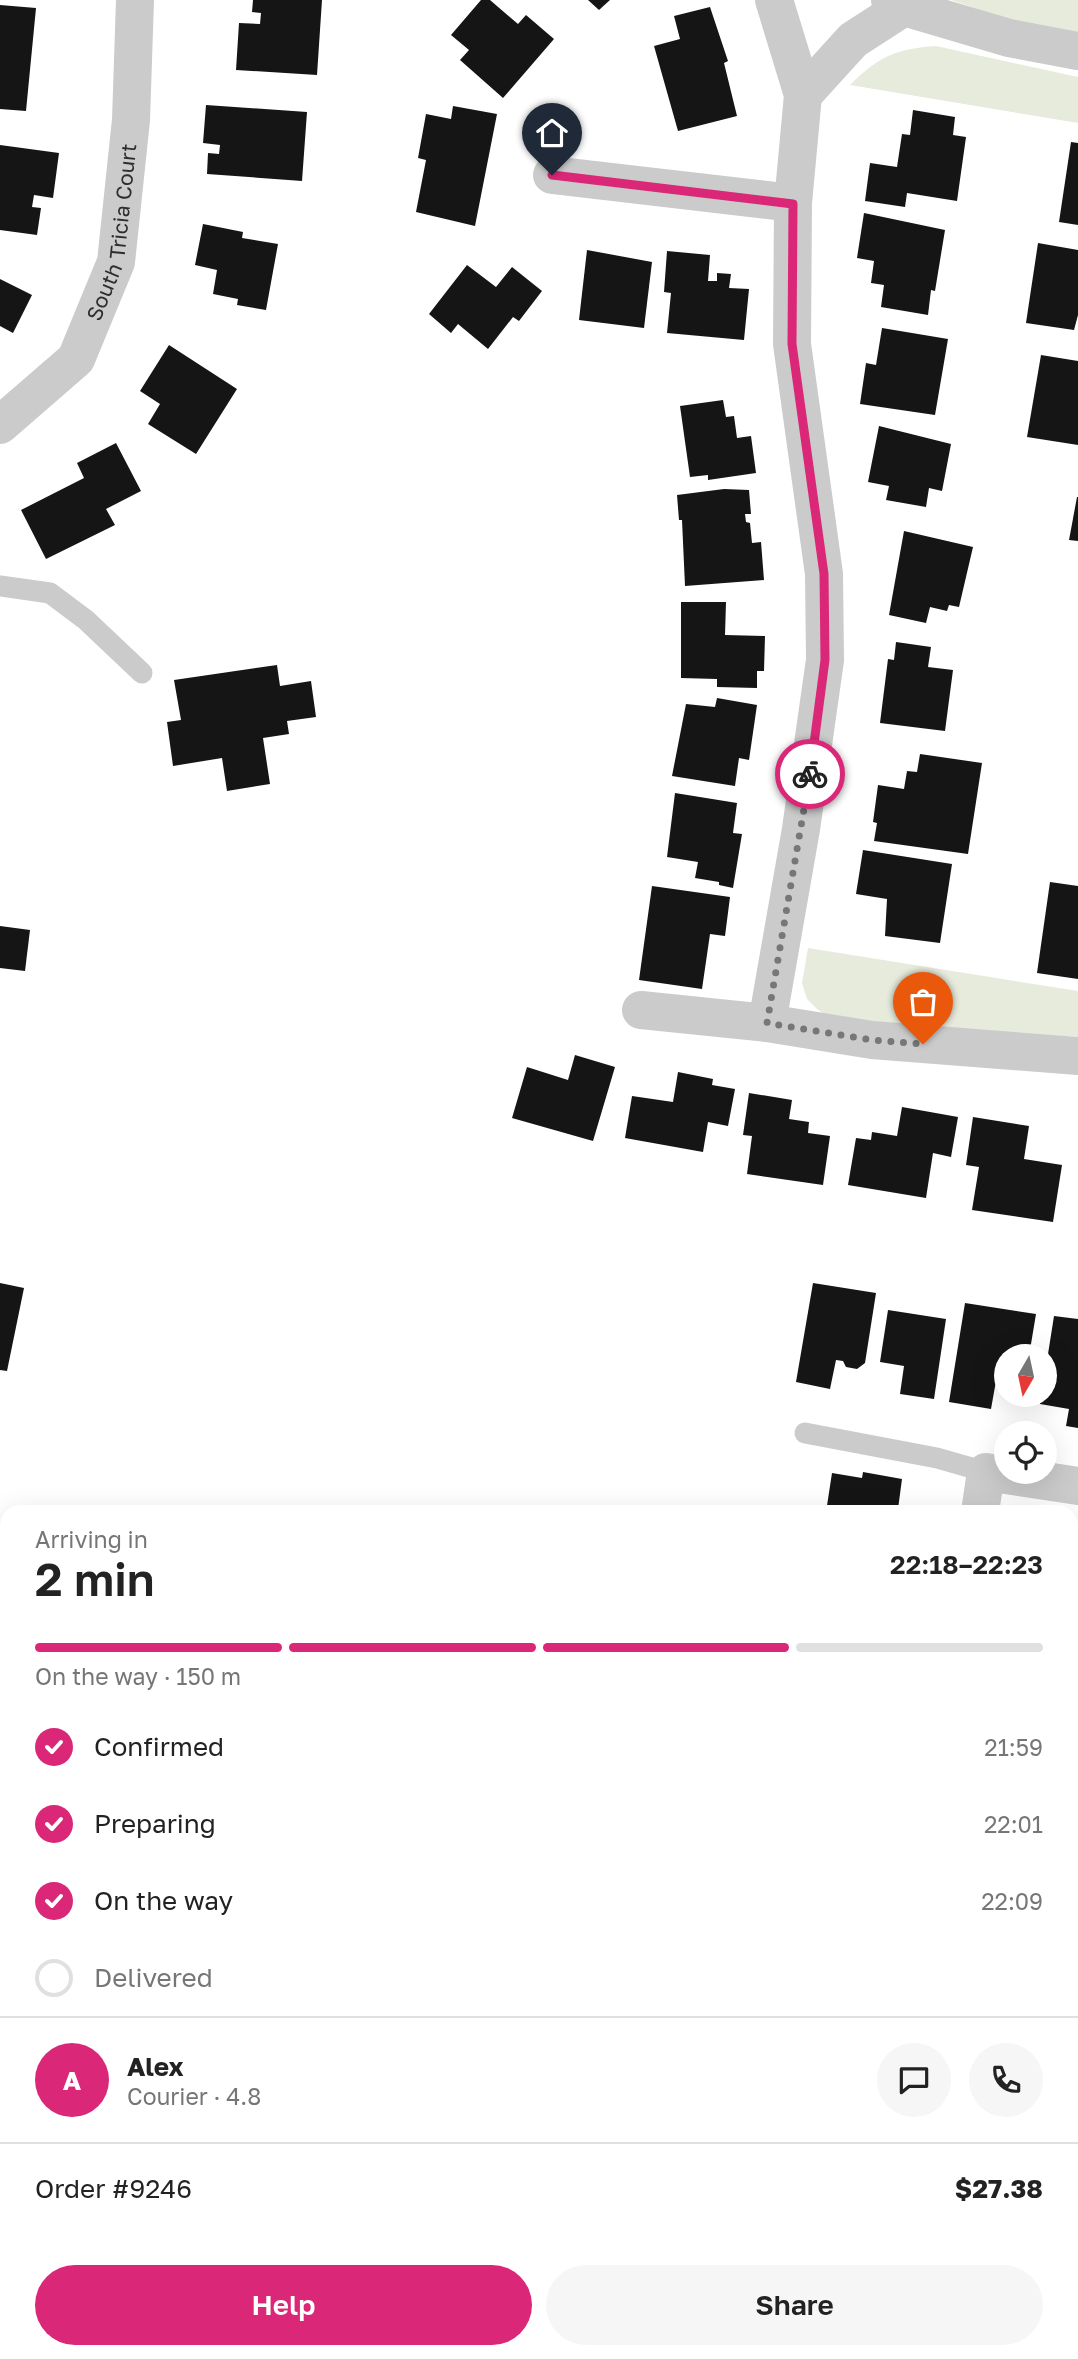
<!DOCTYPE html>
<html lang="en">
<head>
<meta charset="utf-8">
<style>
	:root { --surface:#fff; --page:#f6f6f6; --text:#222; --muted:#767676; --line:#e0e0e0; --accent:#db2777 }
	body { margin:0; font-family:"Golos Text",sans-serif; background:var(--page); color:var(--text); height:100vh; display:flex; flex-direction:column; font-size:26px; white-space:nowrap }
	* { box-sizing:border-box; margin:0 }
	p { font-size:23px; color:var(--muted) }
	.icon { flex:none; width:38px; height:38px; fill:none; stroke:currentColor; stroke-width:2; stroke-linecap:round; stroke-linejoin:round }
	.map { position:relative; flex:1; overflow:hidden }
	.panel { position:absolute; left:0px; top:1505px; width:1078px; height:854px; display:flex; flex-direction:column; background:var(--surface); border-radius:21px 21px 0 0; box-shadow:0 7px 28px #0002 }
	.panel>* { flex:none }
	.needle { width:46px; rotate:189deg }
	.fabs { position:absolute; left:994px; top:1344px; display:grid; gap:14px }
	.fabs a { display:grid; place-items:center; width:63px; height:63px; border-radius:50%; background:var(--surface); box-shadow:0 7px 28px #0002; font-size:35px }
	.pin { position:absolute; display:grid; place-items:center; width:60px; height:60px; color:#fff; margin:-72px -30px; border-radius:50% 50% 50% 0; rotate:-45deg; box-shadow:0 0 7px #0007 }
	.pin .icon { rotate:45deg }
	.courier { position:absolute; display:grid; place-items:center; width:70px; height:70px; margin:-35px; border:5px solid #db2777; border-radius:50%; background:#fff; color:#222; box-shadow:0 2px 9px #0007 }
	.overview em { font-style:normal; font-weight:600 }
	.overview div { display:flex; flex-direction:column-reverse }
	.overview { display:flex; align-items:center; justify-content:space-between; height:119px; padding:0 35px }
	h1 { font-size:46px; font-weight:600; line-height:52px }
	.bar { display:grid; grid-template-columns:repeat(4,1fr); gap:10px 7px; align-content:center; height:84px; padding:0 35px }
	.bar i { height:9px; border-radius:5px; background:var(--line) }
	.bar .current { background:var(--accent) }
	.bar p { grid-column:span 4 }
	.line { display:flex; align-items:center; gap:18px; padding:0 35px; border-top:2px solid var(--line) }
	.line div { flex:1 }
	.round { display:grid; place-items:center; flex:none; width:74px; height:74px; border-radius:37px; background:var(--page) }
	ol { padding:0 35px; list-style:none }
	li { display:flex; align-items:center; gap:21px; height:77px }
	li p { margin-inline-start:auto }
	li .icon { padding:7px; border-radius:50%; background:var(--accent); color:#fff; stroke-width:4 }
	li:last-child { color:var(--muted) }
	li i { width:38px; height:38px; border:4px solid var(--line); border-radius:50% }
	.cta { display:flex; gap:14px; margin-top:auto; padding:14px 35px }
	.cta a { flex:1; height:80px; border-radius:42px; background:var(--accent); color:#fff; font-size:28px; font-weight:600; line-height:80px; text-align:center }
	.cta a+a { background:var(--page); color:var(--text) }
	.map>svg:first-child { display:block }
	.green { fill:#e6ebdc }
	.building { fill:#151515 }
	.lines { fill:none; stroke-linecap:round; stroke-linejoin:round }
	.service { stroke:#cbcbcb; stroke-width:21 }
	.minor { stroke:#cbcbcb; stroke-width:38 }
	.done { stroke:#777; stroke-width:7; stroke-dasharray:0 12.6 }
	.route { stroke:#db2777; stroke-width:9 }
	.labels { text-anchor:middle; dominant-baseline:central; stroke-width:7; stroke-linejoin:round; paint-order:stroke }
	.street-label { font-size:21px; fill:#2e2e2e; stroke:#fff }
</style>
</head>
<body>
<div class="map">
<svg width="1078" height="2359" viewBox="0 0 1078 2359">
	<rect width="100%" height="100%" fill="#fff"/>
	<g class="green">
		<polygon points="951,0 1078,0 1078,32 1018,23"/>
		<path d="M936 46 1078 77V123L850 85C879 56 896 49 936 46Z"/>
		<polygon points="808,948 1078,991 1078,1037 877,1025 832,1018 818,1010 807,999 802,983"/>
		<polygon points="1071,2013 1078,2014 1078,2085 1071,2086"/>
		<polygon points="0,2193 7,2194 7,2352 606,2352 605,2359 0,2359"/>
		<polygon points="965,2352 1027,2352 1030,2359 967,2359"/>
	</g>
	<g class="building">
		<polygon points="253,0 322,0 317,75 236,70 239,23 260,24 261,13 252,12"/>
		<polygon points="481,0 490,0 518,24 526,15 554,39 503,98 460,60 469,50 451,35"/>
		<polygon points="588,0 610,0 599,10"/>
		<polygon points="0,5 36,8 26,111 0,109"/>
		<polygon points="710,7 728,61 724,63 737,116 678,131 654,46 680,39 674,16"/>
		<polygon points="206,105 307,112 302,181 207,174 208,153 219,154 220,145 203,143"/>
		<polygon points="453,106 497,114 475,226 416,212 426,160 418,158 426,114 451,119"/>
		<polygon points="913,110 955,117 953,135 966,137 957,201 907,193 905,207 865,201 870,163 897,167 902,134 910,135"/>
		<polygon points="1071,142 1078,143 1078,225 1059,222"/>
		<polygon points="0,145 59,153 53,198 34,195 32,207 41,208 37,235 0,230"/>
		<polygon points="864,213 945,230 935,291 931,290 928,315 881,307 884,285 871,283 874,261 857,258"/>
		<polygon points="203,224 243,232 242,238 278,244 266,310 237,305 238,299 213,294 217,270 195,265"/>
		<polygon points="1038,243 1078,250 1078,315 1074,330 1026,323"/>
		<polygon points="587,250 652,262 644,328 579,320"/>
		<polygon points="667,251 710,255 708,281 717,281 717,273 731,274 729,288 749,289 744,340 667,333 671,293 664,292"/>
		<polygon points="467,265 496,287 512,267 542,291 519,321 513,317 488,349 458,324 451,333 429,314"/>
		<polygon points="0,279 32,295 13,333 0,326"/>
		<polygon points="882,328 948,339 935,415 860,404 866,363 876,365"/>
		<polygon points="169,345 237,389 196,454 148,424 160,404 140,391"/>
		<polygon points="1041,355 1078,361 1078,445 1027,437"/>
		<polygon points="723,400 726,417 734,416 737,438 751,436 756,473 708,480 708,475 690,477 680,406"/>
		<polygon points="879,426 951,444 942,491 929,488 926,507 886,500 889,486 868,482"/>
		<polygon points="116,443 141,491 106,509 115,525 46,559 21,510 84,478 77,463"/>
		<polygon points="724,489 749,490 751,514 745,514 746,522 750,523 752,543 761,542 764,580 685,586 682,520 679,520 677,495"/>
		<polygon points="1077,497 1078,497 1078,541 1069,540"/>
		<polygon points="904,531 973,547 959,607 949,605 947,611 930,607 926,623 889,615"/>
		<polygon points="681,602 726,602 725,635 765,636 764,671 757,671 757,688 717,687 717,679 681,678"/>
		<polygon points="896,642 931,647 928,667 953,670 945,731 880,723 888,659 894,660"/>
		<polygon points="277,665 280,686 311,681 316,717 287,721 289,734 263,738 270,784 227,791 222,758 173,766 167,722 181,720 174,680"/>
		<polygon points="717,698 757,705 749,760 739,758 735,786 672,776 686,704 715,707"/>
		<polygon points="920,754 982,763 968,854 874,841 877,823 873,822 878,785 904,789 907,771 917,772"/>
		<polygon points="675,793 737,803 733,833 742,834 733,888 719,885 719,882 695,878 698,862 667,857"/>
		<polygon points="863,850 952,864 940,943 885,936 887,899 856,894"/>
		<polygon points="1050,882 1078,886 1078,979 1037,973"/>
		<polygon points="652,886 730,897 725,936 710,934 702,989 639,980"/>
		<polygon points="0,926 30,930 25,971 0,968"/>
		<polygon points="575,1055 615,1067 593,1141 512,1118 527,1067 568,1080"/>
		<polygon points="678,1072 713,1079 712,1085 735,1089 728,1126 708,1122 703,1152 625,1138 632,1096 673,1102"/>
		<polygon points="749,1093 792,1100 789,1119 809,1122 808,1133 830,1136 823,1185 747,1174 752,1136 743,1135"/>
		<polygon points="902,1107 958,1117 951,1157 933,1153 926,1198 848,1185 856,1138 871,1140 872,1132 897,1136"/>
		<polygon points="973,1117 1029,1126 1024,1159 1062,1165 1053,1222 972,1210 979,1167 966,1165"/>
		<polygon points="0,1283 24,1288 7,1371 0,1370"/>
		<polygon points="813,1283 876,1293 865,1363 857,1369 846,1367 843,1361 836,1360 830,1389 796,1382"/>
		<polygon points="965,1303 1036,1314 1029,1356 1006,1356 1006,1390 1002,1382 996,1381 991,1409 949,1402"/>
		<polygon points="888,1310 946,1319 934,1399 900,1394 904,1366 880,1362"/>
		<polygon points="1054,1316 1078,1319 1078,1428 1066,1426 1069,1409 1040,1404 1041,1395 1045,1395 1045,1373"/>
		<polygon points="863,1472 902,1479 898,1509 908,1512 826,1512 832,1473 862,1478"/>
		<polygon points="1071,1539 1078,1540 1078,1629 1071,1628"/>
		<polygon points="1071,1691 1078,1692 1078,1759 1071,1758"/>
		<polygon points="1071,1775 1078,1776 1078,1845 1071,1844"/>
		<polygon points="1071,1856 1078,1857 1078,1925 1071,1924"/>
		<polygon points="1071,1935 1078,1936 1078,2006 1071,2004"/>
		<polygon points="1071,2158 1078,2176 1078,2213 1071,2216"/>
	</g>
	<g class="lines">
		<g class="service">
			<polyline points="0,586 50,593 86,620 142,673"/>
			<polyline points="805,1433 937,1458 986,1472"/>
		</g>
		<g class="minor">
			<polyline points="890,0 904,7 1009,38 1078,51"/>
			<polyline points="803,95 853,40 904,7"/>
			<polyline points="552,175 793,203"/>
			<path id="s1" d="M0 425 76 359 116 262 131 120 135 0"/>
			<polyline points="641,1010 767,1023 872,1040 1078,1056"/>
			<polyline points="767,1023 801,829 825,660 824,574 792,344 793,203 803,95 774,0"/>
			<polyline points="980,1512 986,1472 1078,1486"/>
			<polyline points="1071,2265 1078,2262"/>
			<polyline points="1037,2352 1040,2359"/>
			<polyline points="619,2359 620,2352"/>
			<polyline points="761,2359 778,2352"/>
		</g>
	</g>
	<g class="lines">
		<polyline class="done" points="810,774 767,1023 872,1040 923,1044"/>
		<polyline class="route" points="552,175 793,204 792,344 824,574 825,660 810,774"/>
	</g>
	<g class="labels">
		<g class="street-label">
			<text stroke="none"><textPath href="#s1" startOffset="234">South Tricia Court</textPath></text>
		</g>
	</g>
</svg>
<div class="fabs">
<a><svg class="needle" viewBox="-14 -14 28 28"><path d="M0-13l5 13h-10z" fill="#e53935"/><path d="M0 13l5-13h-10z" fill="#767676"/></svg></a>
<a><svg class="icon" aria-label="locate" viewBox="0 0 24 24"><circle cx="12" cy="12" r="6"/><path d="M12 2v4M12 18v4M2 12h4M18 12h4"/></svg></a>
</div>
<div class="pin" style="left:923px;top:1044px;background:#ea580c"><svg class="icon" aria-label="bag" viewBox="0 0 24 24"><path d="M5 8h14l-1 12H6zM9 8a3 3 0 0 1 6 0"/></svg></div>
<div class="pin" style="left:552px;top:175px;background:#1f2937"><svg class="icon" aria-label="home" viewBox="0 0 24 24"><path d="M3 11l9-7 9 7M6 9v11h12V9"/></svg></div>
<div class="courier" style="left:810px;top:774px"><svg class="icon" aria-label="bike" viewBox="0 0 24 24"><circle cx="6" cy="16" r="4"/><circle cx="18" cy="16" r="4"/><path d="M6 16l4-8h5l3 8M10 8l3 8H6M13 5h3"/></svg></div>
<section class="panel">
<div class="overview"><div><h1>2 min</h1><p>Arriving in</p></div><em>22:18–22:23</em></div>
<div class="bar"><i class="current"></i><i class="current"></i><i class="current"></i><i></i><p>On the way · 150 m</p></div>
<ol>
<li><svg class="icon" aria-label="check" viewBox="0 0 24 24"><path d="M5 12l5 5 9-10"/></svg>Confirmed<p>21:59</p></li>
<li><svg class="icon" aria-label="check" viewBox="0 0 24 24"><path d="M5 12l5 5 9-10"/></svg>Preparing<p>22:01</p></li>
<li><svg class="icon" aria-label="check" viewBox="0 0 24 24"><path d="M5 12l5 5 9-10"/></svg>On the way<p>22:09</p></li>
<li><i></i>Delivered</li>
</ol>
<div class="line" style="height:126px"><b class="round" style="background:var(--accent);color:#fff">A</b><div><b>Alex</b><p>Courier · 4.8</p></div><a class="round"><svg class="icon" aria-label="chat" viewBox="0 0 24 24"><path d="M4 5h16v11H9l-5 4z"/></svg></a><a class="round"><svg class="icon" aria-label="phone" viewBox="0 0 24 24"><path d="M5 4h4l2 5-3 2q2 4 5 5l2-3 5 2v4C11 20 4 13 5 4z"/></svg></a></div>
<div class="line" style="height:91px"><div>Order #9246</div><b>$27.38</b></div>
<div class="cta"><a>Help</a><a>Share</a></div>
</section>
</div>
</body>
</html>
